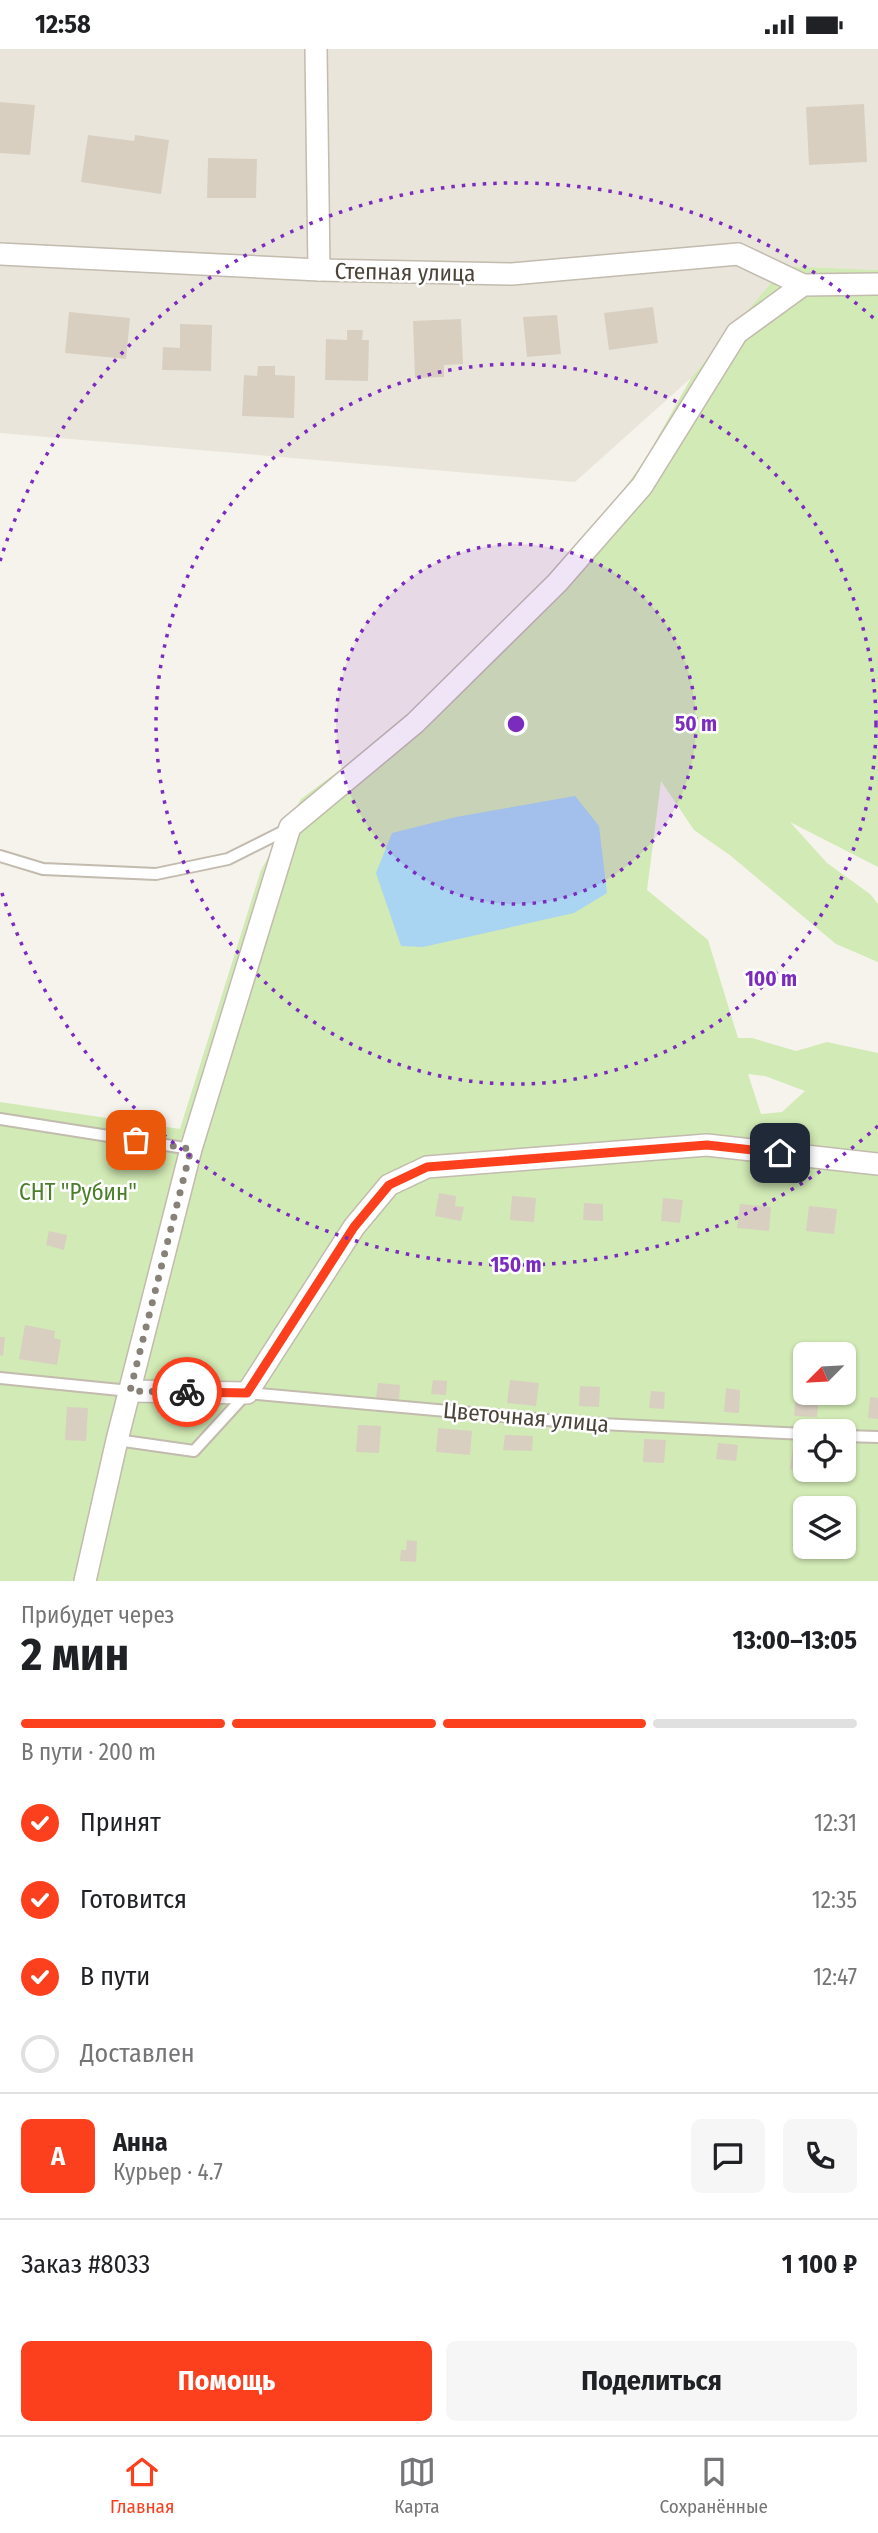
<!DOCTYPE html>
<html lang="ru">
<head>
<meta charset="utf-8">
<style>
	:root { --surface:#fff; --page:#f6f6f6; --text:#202124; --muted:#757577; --line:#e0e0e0; --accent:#fc3f1d }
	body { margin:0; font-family:"Fira Sans Condensed",sans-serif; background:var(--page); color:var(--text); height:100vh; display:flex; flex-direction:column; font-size:26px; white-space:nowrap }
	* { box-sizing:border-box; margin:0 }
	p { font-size:23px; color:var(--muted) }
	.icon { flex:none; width:38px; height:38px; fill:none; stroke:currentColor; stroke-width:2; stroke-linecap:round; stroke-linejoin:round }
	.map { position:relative; height:1532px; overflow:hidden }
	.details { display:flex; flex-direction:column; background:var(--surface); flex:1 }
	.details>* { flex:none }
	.needle { width:46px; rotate:246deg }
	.fabs { position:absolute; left:793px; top:1293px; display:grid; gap:14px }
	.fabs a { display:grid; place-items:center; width:63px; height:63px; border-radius:10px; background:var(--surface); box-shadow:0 2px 5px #0004; font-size:35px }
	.pin { position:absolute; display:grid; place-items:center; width:60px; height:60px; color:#fff; margin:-30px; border-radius:14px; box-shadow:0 4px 10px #0006 }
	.courier { position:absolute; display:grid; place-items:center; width:70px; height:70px; margin:-35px; border:5px solid #fc3f1d; border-radius:50%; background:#fff; color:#222; box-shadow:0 2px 9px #0007 }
	.overview em { font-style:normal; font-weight:700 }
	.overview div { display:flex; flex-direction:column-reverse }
	.overview { display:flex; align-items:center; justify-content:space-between; height:119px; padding:0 21px }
	h1 { font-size:46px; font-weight:700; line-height:52px }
	.bar { display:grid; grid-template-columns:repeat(4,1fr); gap:10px 7px; align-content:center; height:84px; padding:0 21px }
	.bar i { height:9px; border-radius:5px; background:var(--line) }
	.bar .active { background:var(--accent) }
	.bar p { grid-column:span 4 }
	.line { display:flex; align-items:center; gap:18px; padding:0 21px; border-top:2px solid var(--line) }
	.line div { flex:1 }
	.round { display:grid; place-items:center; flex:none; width:74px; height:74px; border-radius:10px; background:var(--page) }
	ol { padding:0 21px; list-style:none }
	li { display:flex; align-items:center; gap:21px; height:77px }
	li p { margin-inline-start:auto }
	li .icon { padding:7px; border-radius:50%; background:var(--accent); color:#fff; stroke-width:4 }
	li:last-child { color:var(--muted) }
	li i { width:38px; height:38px; border:4px solid var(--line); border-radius:50% }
	.cta { display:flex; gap:14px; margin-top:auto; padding:14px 21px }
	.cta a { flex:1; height:80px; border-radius:10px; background:var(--accent); color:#fff; font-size:28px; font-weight:700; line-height:80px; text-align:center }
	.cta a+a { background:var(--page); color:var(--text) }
	.status { display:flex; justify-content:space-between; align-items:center; height:49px; padding:0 35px; background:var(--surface); direction:ltr }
	.status svg { height:19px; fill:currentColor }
	.dock { display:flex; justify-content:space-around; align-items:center; height:98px; border-top:2px solid var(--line); background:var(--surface); font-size:19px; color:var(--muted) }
	.dock a { display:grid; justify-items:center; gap:4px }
	.dock .active { color:var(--accent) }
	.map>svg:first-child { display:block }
	.residential { fill:#eae5da }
	.green { fill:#d2eab5; fill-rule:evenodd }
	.water { fill:#a9d4f2 }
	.building { fill:#d8cfc1 }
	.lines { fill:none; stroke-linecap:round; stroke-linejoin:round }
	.lane-casing { stroke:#c2bbae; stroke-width:14 }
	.street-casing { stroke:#c2bbae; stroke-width:24 }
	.lane { stroke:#fff; stroke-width:10 }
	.street { stroke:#fff; stroke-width:21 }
	.done { stroke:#878178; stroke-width:7; stroke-dasharray:0 12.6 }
	.route { stroke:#fc3f1d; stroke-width:9 }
	.ring { fill:none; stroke:#7b2cbf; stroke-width:3.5; stroke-dasharray:3.5 7 }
	.labels { text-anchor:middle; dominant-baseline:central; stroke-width:5; stroke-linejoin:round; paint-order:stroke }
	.street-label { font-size:23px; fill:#4b4439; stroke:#fff }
	.park-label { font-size:23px; fill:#4a7f2a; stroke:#fff }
	.centre { fill:#7b2cbf; stroke:#fff; stroke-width:3.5 }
	.ring-label { font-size:21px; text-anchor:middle; font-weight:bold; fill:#7b2cbf; stroke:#fff; stroke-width:5; stroke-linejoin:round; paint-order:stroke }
</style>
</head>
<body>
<div class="status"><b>12:58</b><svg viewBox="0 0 49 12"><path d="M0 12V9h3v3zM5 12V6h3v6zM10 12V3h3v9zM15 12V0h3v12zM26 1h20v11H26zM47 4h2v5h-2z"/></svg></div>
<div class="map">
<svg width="878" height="1532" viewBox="0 0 878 1532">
	<rect width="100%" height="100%" fill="#f6f3ec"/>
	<polygon class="residential" points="0,0 878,0 878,221 785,217 691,329 575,433 0,384"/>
	<path class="green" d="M785 217 878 221V818L790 773 827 814 870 845 878 855V913L836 895 731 807 694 781 661 732 647 841 708 891 738 989H752L796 1002 827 993 878 1004V1532H0V1053L180 1080 261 821 301 750 409 669 579 502 645 411 691 329ZM748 1025 765 1027 805 1042 782 1063 761 1065ZM805 1306H844V1344H805ZM805 1382H844V1421H805ZM805 1460H844V1498H805Z"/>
	<polygon class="water" points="575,747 599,777 607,844 574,864 423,898 401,897 376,824 392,784 456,768"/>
	<g class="building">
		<polygon points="0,53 35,56 30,106 0,104"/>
		<polygon points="864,55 867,113 809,116 806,58"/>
		<polygon points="88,86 134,92 135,86 169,91 161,145 81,133"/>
		<polygon points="208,109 257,110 256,149 207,149"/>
		<polygon points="653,258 658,294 609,301 604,264"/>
		<polygon points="69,263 130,269 126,310 65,304"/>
		<polygon points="557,266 561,305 527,308 523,268"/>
		<polygon points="461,270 463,315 444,316 444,328 415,329 413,272"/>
		<polygon points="180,275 212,276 211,322 162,321 163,298 180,299"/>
		<polygon points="347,281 363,281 362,291 369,291 368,332 325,331 326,290 347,291"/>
		<polygon points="258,317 275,317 275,326 295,327 294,369 242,367 244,326 257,327"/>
		<polygon points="439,1144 456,1147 455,1157 464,1158 461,1172 435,1167"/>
		<polygon points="512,1147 536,1149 534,1173 510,1171"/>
		<polygon points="663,1149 683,1151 680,1174 661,1172"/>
		<polygon points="584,1154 603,1155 603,1172 583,1171"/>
		<polygon points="740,1155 771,1158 769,1182 737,1179"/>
		<polygon points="809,1157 837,1160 834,1185 806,1182"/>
		<polygon points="49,1182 67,1186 64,1201 46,1196"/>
		<polygon points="25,1276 55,1282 54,1289 61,1291 57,1316 19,1310"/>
		<polygon points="0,1288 5,1288 3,1307 0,1306"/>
		<polygon points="433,1331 447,1332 446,1346 431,1345"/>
		<polygon points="510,1331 539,1334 536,1357 507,1354"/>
		<polygon points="378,1334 400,1336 399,1351 376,1349"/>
		<polygon points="580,1337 600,1338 599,1358 579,1357"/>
		<polygon points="726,1339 740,1341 739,1364 724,1363"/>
		<polygon points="651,1342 665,1343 664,1360 649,1359"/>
		<polygon points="796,1344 819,1345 817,1368 794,1367"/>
		<polygon points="870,1348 878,1349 878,1370 868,1369"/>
		<polygon points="67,1358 88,1359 86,1392 65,1391"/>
		<polygon points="358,1376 381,1377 379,1404 356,1403"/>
		<polygon points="438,1379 472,1382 470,1406 436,1403"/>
		<polygon points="505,1386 533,1387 532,1402 503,1401"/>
		<polygon points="644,1390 666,1391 664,1414 643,1413"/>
		<polygon points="718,1394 738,1396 736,1412 716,1410"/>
		<polygon points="793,1398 805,1399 805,1422 790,1420"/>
		<polygon points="407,1491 417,1492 416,1513 400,1512 401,1501 406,1501"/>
	</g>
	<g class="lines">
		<defs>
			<g id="lane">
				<polyline points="0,807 43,820 156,825 228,810 288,780"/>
				<polyline points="0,1070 191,1100"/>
				<polyline points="0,1329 130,1342"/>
				<polyline points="844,1387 878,1388"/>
				<polyline points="117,1391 194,1402 247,1344 581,1374 805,1385"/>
			</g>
			<g id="street">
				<polyline points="316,0 319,221"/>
				<polyline points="0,205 319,221 512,225 738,205 803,236"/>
				<polyline points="130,1342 247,1344 354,1178 389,1136 427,1118 707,1096 878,1115"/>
				<polyline points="85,1532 117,1391 191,1100 290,778 415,674 557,534 642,437 737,284 803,236 878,235"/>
			</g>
		</defs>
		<use href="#lane" class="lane-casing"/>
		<use href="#street" class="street-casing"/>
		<use href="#lane" class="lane"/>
		<use href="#street" class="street"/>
	</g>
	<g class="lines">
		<polyline class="done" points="136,1091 191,1100 130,1342 187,1343"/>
		<polyline class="route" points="187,1343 247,1344 354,1178 389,1136 427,1118 707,1096 780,1104"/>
	</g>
	<circle cx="516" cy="675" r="180" fill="#7b2cbf" fill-opacity=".12"/>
	<g class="ring">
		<circle cx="516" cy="675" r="180"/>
		<circle cx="516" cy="675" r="360"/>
		<path d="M878 1077A541 541 0 0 1 0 838M0 512A541 541 0 0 1 878 273"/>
	</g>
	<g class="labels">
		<g class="street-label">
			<text transform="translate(405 223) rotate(1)">Степная улица</text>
			<text transform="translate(526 1368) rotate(5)">Цветочная улица</text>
		</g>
		<g class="park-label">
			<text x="78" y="1143">СНТ "Рубин"</text>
		</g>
	</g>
	<circle cx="516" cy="675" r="10" class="centre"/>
	<g class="ring-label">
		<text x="696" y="682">50 m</text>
		<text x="771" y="937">100 m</text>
		<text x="516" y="1223">150 m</text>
	</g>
</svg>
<div class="fabs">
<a><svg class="needle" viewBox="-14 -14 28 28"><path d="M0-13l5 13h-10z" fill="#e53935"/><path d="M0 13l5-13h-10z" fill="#757577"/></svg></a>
<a><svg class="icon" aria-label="locate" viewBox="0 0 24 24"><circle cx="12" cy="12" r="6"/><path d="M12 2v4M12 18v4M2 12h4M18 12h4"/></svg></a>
<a><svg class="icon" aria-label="layers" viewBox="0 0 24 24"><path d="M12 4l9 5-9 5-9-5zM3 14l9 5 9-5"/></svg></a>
</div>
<div class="pin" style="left:136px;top:1091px;background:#ea580c"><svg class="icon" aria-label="bag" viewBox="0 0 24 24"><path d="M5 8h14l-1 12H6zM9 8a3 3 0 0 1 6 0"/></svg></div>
<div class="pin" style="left:780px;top:1104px;background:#1f2937"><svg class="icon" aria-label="home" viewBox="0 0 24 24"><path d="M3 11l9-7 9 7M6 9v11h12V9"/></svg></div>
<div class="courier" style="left:187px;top:1343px"><svg class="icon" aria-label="bike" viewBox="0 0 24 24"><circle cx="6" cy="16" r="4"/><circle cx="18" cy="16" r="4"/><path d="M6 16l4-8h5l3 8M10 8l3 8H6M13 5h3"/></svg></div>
</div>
<section class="details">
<div class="overview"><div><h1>2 мин</h1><p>Прибудет через</p></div><em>13:00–13:05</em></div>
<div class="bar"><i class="active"></i><i class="active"></i><i class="active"></i><i></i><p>В пути · 200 m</p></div>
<ol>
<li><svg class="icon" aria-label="check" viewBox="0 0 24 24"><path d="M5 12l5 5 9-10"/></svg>Принят<p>12:31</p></li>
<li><svg class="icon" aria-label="check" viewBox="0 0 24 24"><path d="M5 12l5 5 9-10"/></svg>Готовится<p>12:35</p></li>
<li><svg class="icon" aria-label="check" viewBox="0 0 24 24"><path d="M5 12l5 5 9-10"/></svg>В пути<p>12:47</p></li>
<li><i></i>Доставлен</li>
</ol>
<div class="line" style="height:126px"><b class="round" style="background:var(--accent);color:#fff">А</b><div><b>Анна</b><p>Курьер · 4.7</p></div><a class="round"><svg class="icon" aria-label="chat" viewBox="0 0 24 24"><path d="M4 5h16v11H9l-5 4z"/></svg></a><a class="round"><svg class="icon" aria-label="phone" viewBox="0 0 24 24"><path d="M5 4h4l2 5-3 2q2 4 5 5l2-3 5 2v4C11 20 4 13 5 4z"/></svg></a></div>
<div class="line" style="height:91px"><div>Заказ #8033</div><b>1 100 ₽</b></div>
<div class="cta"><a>Помощь</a><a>Поделиться</a></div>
</section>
<nav class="dock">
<a class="active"><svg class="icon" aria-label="home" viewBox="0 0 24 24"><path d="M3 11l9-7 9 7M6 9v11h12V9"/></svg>Главная</a>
<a><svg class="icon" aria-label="map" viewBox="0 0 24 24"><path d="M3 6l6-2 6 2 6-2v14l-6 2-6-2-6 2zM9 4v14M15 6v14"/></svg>Карта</a>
<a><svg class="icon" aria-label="saved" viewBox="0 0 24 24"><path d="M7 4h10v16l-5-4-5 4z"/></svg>Сохранённые</a>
</nav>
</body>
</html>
